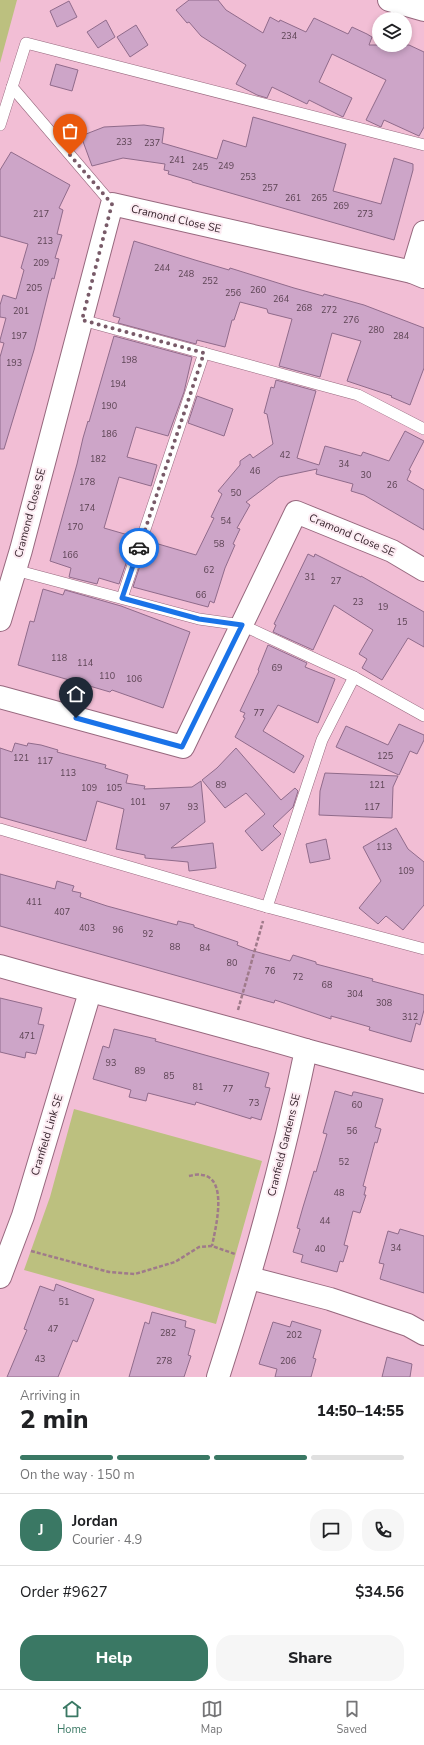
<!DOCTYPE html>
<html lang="en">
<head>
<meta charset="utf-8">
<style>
	:root { --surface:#fff; --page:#f6f6f6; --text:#202124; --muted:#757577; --line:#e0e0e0; --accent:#3a7864 }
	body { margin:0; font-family:"Nunito Sans",sans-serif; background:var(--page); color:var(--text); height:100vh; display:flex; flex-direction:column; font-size:15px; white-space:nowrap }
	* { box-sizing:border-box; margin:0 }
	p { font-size:13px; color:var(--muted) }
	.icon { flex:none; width:22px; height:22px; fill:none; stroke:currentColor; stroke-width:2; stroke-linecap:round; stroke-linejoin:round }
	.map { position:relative; height:1377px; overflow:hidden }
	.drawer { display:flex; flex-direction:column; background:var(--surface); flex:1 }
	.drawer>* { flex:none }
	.tools { position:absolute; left:372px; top:12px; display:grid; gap:8px }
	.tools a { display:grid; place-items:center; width:40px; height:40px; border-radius:50%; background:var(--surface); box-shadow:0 2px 6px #0003; font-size:20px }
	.pin { position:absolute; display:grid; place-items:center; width:34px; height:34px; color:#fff; margin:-41px -17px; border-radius:50% 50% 50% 0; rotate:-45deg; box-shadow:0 0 4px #0007 }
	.pin .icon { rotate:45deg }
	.courier { position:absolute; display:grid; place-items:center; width:40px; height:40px; margin:-20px; border:3px solid #1a73e8; border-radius:50%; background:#fff; color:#222; box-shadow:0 1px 5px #0007 }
	.overview em { font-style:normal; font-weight:800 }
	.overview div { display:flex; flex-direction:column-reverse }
	.overview { display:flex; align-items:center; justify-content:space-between; height:68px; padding:0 20px }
	h1 { font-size:26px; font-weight:800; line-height:30px }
	.bar { display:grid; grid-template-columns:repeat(4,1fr); gap:6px 4px; align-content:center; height:48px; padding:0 20px }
	.bar i { height:5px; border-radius:3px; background:var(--line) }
	.bar .active { background:var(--accent) }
	.bar p { grid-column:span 4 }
	.line { display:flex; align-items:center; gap:10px; padding:0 20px; border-top:1px solid var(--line) }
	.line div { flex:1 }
	.round { display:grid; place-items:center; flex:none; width:42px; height:42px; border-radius:16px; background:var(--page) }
	.button { display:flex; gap:8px; margin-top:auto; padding:8px 20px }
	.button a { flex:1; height:46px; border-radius:16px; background:var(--accent); color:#fff; font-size:16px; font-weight:800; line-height:46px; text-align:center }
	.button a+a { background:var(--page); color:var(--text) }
	.tab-bar { display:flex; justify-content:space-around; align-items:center; height:56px; border-top:1px solid var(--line); background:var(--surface); font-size:11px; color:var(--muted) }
	.tab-bar a { display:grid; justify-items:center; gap:2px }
	.tab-bar .active { color:var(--accent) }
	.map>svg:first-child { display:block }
	.green { fill:#bcc07f }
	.building { fill:#cda5c8; stroke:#906b8b }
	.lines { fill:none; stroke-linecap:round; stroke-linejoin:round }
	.lane-casing { stroke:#97687e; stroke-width:12 }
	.street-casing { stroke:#97687e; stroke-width:24 }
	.path { stroke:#9f7a8a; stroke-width:2.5; stroke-dasharray:4 2; stroke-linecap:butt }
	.lane { stroke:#fff; stroke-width:11 }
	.street { stroke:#fff; stroke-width:22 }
	.done { stroke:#785a68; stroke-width:4; stroke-dasharray:0 7.2 }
	.route { stroke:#1a73e8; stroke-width:5 }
	.labels { text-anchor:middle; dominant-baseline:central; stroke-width:4; stroke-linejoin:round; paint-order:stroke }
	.number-label { font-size:9px; fill:#5c4454 }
	.street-label { font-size:11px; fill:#37242d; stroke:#fcebf2 }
</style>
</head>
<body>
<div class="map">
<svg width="424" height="1377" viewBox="0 0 424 1377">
	<rect width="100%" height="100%" fill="#f2bed5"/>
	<g class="green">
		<polygon points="0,0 17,0 0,63"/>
		<polygon points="74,1109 262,1161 216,1324 24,1270 50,1197"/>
	</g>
	<g class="building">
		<polygon points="189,0 218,0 226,10 263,33 270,17 279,22 280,20 306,32 314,18 348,34 352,27 367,34 372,37 369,45 409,45 424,52 424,127 419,136 384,120 381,127 366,120 386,80 332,54 319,82 352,98 343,117 309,100 307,104 272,87 267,98 257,95 236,84 246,65 201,36 189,22 187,23 176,10"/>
		<polygon points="69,1 77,17 57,27 50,11"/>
		<polygon points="106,20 115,37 98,48 87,32"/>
		<polygon points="136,25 148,45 130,57 117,37"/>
		<polygon points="56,64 78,70 72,91 50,85"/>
		<polygon points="253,117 346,144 333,191 381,204 394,158 413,164 413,170 394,240 192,182 192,181 168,174 169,171 164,170 165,164 123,158 92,166 81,136 104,127 144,125 164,128 162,143 217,159 223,140 246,147"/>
		<polygon points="11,152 70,185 59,208 63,210 57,234 62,235 55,258 59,259 54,279 52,278 34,350 4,449 0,449 0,357 4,343 0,342 0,340 6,318 0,317 0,305 3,295 16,299 24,270 21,268 28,244 0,236 0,170"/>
		<polygon points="134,241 195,260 229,270 230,268 294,288 323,296 324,294 364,305 424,328 424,368 410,405 391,397 392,396 347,381 361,341 332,333 320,377 279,366 292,319 268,313 267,309 240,302 234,320 232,320 225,347 197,340 196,344 118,323 120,318 113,316"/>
		<polygon points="114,336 192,357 184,392 168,436 136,427 127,457 157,465 151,486 119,477 104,528 135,537 119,584 99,578 97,584 69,577 71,568 50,561 77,464 83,438 88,421 89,422"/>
		<polygon points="276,380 316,391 297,458 319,465 325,446 361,456 363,452 389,461 405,431 424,441 409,470 411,471 407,480 424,490 424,530 364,495 351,491 353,484 316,474 317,469 279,477 246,502 250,505 237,528 240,529 233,544 235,545 225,568 214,603 210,601 208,607 133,587 148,541 196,555 214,518 211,517 222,494 218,491 240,465 240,461 250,454 253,458 273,444 267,414 264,413 271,387 274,388"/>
		<polygon points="197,396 233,409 224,436 188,423"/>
		<polygon points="308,554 314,557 315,554 361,577 361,576 424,612 424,647 408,638 382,680 362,668 367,659 359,654 373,630 334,605 313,650 273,632 276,625 274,624"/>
		<polygon points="43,589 63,595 65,590 121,606 190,632 163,708 112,690 110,692 18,665 30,621 34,622"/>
		<polygon points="268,645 307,663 305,667 335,679 318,723 278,705 263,731 304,756 294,773 235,737 245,718 243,717 245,713 240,711 259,671 258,670"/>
		<polygon points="399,724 424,735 424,740 417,754 410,751 399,775 336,747 346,726 388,745"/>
		<polygon points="15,743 27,746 28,743 41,745 58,750 57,752 106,765 105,768 128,775 126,783 145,786 144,789 192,787 201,781 205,822 171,848 213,843 216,868 189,871 188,862 145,858 145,855 116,849 124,809 97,801 86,841 0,817 0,748 12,752"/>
		<polygon points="236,748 281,800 295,788 298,791 293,807 273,826 281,834 262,851 245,831 265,814 246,793 225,808 202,780 217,768"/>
		<polygon points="325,773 398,776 393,787 392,818 319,815 320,791"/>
		<polygon points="396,828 408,849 424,862 424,905 403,930 386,916 378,924 359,908 381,881 363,847"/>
		<polygon points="326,839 330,859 310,863 306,844"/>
		<polygon points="0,874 55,889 57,881 74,886 72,891 81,893 80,897 107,906 177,925 178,921 194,925 194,927 238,942 237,945 250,950 290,961 293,955 316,962 316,964 373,979 372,981 424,995 424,1010 420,1025 416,1023 411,1042 369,1030 370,1027 331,1016 331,1019 275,1000 274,1003 0,926"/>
		<polygon points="0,998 42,1008 38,1024 44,1025 36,1054 26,1052 25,1058 0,1052"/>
		<polygon points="114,1029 156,1039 155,1041 269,1073 265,1087 270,1088 261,1120 251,1117 251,1119 196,1102 195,1105 148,1093 146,1101 129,1097 131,1090 93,1079 103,1046 109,1048"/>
		<polygon points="335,1091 352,1096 353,1092 355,1092 383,1099 375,1127 381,1129 377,1143 375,1142 363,1186 366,1187 364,1195 366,1195 360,1213 353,1211 344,1245 348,1246 343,1262 340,1261 337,1272 301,1262 303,1255 293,1252 300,1229 297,1228 303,1207 314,1171 316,1172 327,1134 323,1133"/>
		<polygon points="400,1229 424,1236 424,1293 380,1279 384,1264 379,1263 388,1231 398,1234"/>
		<polygon points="56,1284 94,1299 77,1342 73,1340 58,1377 7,1377 27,1330 24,1329 40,1286 54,1291"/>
		<polygon points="152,1312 186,1321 185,1327 195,1330 188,1355 191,1356 184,1377 129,1377 145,1322 149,1324"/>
		<polygon points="292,1321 321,1330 313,1358 316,1359 311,1377 275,1377 277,1369 259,1364 273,1322 290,1327"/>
		<polygon points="387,1357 412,1364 410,1377 382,1377"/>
	</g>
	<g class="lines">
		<defs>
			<g id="lane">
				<polyline points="12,87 112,204"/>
				<polyline points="0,125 26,43 424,145"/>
				<polyline points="82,320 358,395 424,429"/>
				<polyline points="15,570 199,619 242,625 354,677 424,716"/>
				<polyline points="122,598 204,353"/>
				<polyline points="0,829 267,907 424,949"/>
				<polyline points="267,907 322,740 354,677"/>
			</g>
			<g id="street">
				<polyline points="389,0 424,10"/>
				<polyline points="412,272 424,232"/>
				<polyline points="0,620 21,550 112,204 412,272 424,277"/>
				<polyline points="0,697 183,747 296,512 392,551 424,570"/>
				<path d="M0 966C102 995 204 1020 306 1050 283 1161 253 1269 218 1377"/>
				<polyline points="306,1050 424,1082"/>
				<polyline points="0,1277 23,1216 90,992"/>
				<polyline points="250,1278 330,1299 408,1325 424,1334"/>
			</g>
		</defs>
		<use href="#lane" class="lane-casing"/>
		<use href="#street" class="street-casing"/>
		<g class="path">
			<polyline points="238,1010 263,921"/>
			<path d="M189 1176C193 1175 198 1174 202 1175 229 1178 215 1230 212 1246"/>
			<polyline points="31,1251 109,1272 135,1274 175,1262 199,1247 212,1246 235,1254"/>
		</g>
		<use href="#lane" class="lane"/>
		<use href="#street" class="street"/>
	</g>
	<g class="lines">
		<polyline class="done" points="70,155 112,204 82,320 204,353 139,548"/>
		<polyline class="route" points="76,718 182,747 242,625 199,619 122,598 139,548"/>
	</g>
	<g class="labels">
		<g class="number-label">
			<text x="289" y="36">234</text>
			<text x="124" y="142">233</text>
			<text x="152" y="143">237</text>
			<text x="177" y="160">241</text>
			<text x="226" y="166">249</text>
			<text x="200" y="167">245</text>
			<text x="248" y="177">253</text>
			<text x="270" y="188">257</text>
			<text x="293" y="198">261</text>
			<text x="319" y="198">265</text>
			<text x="341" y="206">269</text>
			<text x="41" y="214">217</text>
			<text x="365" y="214">273</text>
			<text x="45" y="241">213</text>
			<text x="41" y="263">209</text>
			<text x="162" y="268">244</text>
			<text x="186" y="274">248</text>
			<text x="210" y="281">252</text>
			<text x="34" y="288">205</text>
			<text x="258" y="290">260</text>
			<text x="233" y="293">256</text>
			<text x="281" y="299">264</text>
			<text x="304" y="308">268</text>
			<text x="329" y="310">272</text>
			<text x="21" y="311">201</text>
			<text x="351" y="320">276</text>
			<text x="376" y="330">280</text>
			<text x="19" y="336">197</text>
			<text x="401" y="336">284</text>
			<text x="129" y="360">198</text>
			<text x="14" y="363">193</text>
			<text x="118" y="384">194</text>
			<text x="109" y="406">190</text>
			<text x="109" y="434">186</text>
			<text x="285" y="455">42</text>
			<text x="98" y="459">182</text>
			<text x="344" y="464">34</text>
			<text x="255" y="471">46</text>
			<text x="366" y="475">30</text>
			<text x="87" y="482">178</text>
			<text x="392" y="485">26</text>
			<text x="236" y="493">50</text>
			<text x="87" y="508">174</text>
			<text x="226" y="521">54</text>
			<text x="75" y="527">170</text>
			<text x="219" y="544">58</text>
			<text x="70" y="555">166</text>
			<text x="209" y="570">62</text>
			<text x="310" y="577">31</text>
			<text x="336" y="581">27</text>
			<text x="201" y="595">66</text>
			<text x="358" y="602">23</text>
			<text x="383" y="607">19</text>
			<text x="402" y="622">15</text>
			<text x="59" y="658">118</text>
			<text x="85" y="663">114</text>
			<text x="277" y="668">69</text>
			<text x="107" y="676">110</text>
			<text x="134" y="679">106</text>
			<text x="259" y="713">77</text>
			<text x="385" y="756">125</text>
			<text x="21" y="758">121</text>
			<text x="45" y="761">117</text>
			<text x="68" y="773">113</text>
			<text x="221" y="785">89</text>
			<text x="377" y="785">121</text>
			<text x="89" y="788">109</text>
			<text x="114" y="788">105</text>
			<text x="138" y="802">101</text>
			<text x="165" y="807">97</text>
			<text x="193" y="807">93</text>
			<text x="372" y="807">117</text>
			<text x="384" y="847">113</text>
			<text x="406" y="871">109</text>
			<text x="34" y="902">411</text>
			<text x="62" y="912">407</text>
			<text x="87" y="928">403</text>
			<text x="118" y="930">96</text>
			<text x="148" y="934">92</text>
			<text x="175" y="947">88</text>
			<text x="205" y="948">84</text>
			<text x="232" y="963">80</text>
			<text x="270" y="971">76</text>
			<text x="298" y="977">72</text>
			<text x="327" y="985">68</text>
			<text x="355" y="994">304</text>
			<text x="384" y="1003">308</text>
			<text x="410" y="1017">312</text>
			<text x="27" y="1036">471</text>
			<text x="111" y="1063">93</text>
			<text x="140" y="1071">89</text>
			<text x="169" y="1076">85</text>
			<text x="198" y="1087">81</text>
			<text x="228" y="1089">77</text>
			<text x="254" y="1103">73</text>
			<text x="357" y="1105">60</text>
			<text x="352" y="1131">56</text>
			<text x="344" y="1162">52</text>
			<text x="339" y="1193">48</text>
			<text x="325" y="1221">44</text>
			<text x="396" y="1248">34</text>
			<text x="320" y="1249">40</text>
			<text x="64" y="1302">51</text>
			<text x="53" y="1329">47</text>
			<text x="168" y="1333">282</text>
			<text x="294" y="1335">202</text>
			<text x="40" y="1359">43</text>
			<text x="164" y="1361">278</text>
			<text x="288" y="1361">206</text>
		</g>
		<g class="street-label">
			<text transform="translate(176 219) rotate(13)">Cramond Close SE</text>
			<text transform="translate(30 513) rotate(-75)">Cramond Close SE</text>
			<text transform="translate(352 535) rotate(23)">Cramond Close SE</text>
			<text transform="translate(47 1135) rotate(-73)">Cranfield Link SE</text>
			<text transform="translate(284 1145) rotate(-76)">Cranfield Gardens SE</text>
		</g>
	</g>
</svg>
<div class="tools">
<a><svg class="icon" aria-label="layers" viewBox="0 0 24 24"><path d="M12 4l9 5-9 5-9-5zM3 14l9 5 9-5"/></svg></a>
</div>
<div class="pin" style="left:70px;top:155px;background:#ea580c"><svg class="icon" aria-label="bag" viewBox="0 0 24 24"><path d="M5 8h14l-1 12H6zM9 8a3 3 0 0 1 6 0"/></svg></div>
<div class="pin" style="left:76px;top:718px;background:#1f2937"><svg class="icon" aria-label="home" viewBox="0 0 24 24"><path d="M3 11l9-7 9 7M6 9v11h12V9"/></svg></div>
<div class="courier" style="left:139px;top:548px"><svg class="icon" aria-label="car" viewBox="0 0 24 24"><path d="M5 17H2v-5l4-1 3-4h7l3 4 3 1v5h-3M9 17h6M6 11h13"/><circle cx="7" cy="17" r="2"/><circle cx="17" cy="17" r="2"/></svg></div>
</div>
<section class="drawer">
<div class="overview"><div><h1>2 min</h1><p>Arriving in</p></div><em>14:50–14:55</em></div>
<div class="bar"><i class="active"></i><i class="active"></i><i class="active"></i><i></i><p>On the way · 150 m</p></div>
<div class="line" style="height:72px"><b class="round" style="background:var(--accent);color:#fff">J</b><div><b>Jordan</b><p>Courier · 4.9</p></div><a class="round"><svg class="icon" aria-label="chat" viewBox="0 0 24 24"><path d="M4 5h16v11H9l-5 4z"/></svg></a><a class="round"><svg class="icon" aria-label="phone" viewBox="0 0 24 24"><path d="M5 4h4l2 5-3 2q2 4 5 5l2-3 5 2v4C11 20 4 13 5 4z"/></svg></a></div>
<div class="line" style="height:52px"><div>Order #9627</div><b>$34.56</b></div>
<div class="button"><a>Help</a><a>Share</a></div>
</section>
<nav class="tab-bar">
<a class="active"><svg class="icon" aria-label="home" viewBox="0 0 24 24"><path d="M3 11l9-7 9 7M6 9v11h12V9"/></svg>Home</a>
<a><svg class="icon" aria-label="map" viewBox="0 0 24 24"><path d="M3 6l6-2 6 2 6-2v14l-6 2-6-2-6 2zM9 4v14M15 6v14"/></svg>Map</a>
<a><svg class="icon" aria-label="saved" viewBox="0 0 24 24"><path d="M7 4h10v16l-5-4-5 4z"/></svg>Saved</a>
</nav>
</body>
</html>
